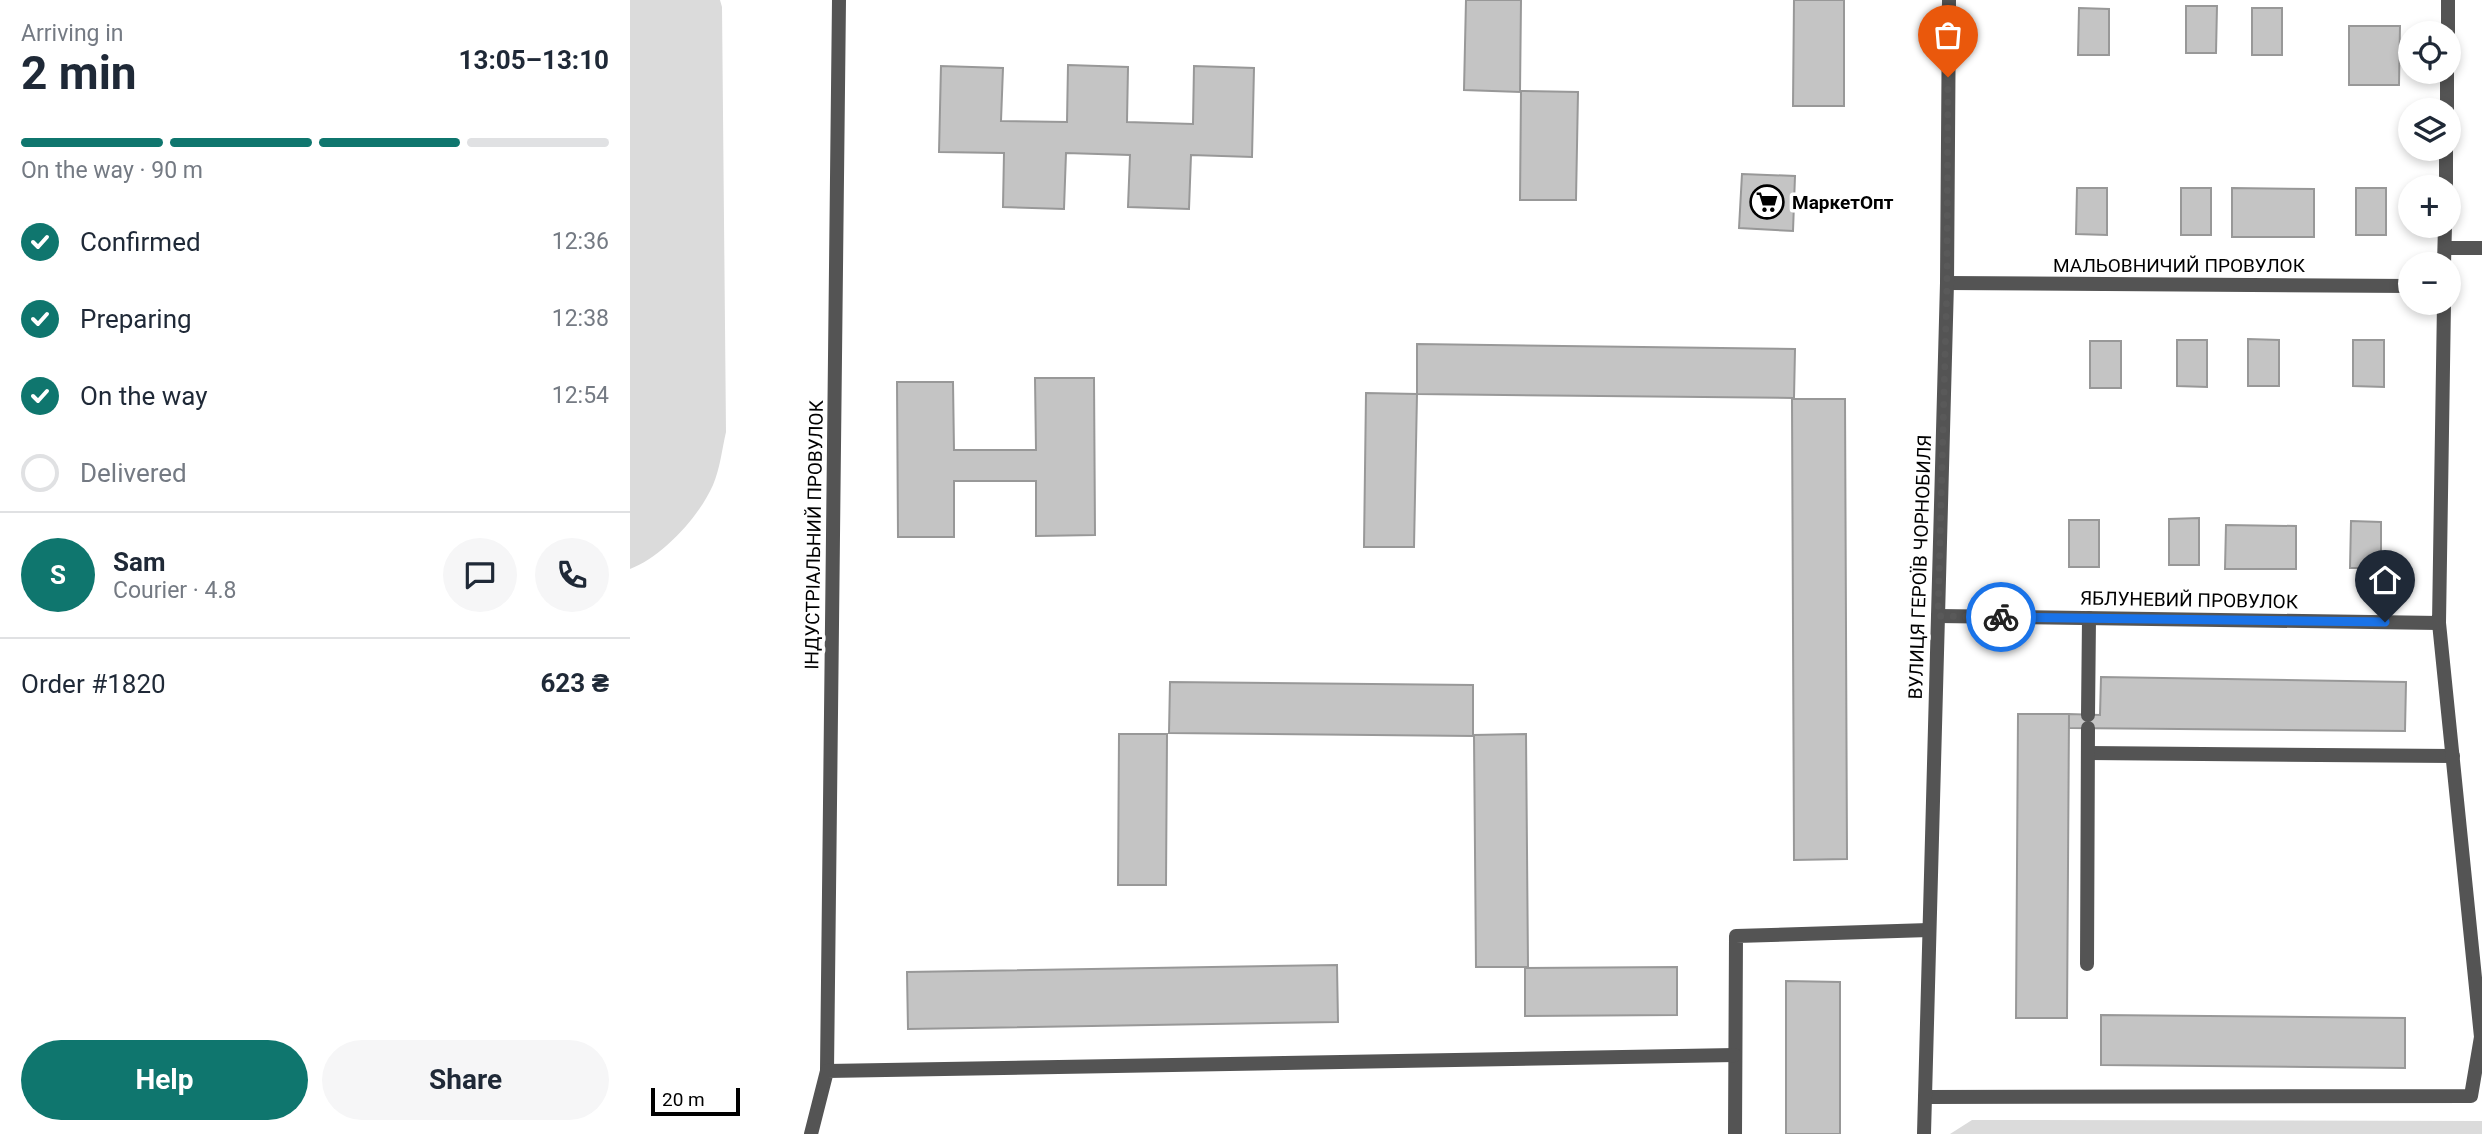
<!DOCTYPE html>
<html lang="en">
<head>
<meta charset="utf-8">
<style>
	:root { --surface:#fff; --page:#f6f6f7; --text:#1f2937; --muted:#747a83; --line:#e0e1e3; --accent:#0f766e }
	body { margin:0; font-family:Roboto,sans-serif; background:var(--page); color:var(--text); height:100vh; display:flex; flex-direction:column; font-size:26px; white-space:nowrap }
	* { box-sizing:border-box; margin:0 }
	p { font-size:23px; color:var(--muted) }
	.icon { flex:none; width:38px; height:38px; fill:none; stroke:currentColor; stroke-width:2; stroke-linecap:round; stroke-linejoin:round }
	.map { position:relative; flex:1; overflow:hidden }
	.side { display:flex; flex-direction:column; background:var(--surface); width:630px }
	.side>* { flex:none }
	.buttons { position:absolute; left:1768px; top:21px; display:grid; gap:14px }
	.buttons a { display:grid; place-items:center; width:63px; height:63px; border-radius:50%; background:var(--surface); box-shadow:0 4px 10px #0003; font-size:35px }
	.scale { position:absolute; left:21px; bottom:18px; width:89px; box-sizing:border-box; padding-left:7px; border:4px solid #000; border-top:0; font-size:19px; line-height:24px; white-space:nowrap; color:#000; -webkit-text-stroke:5px #fff; paint-order:stroke }
	.pin { position:absolute; display:grid; place-items:center; width:60px; height:60px; color:#fff; margin:-72px -30px; border-radius:50% 50% 50% 0; rotate:-45deg; box-shadow:0 0 7px #0007 }
	.pin .icon { rotate:45deg }
	.courier { position:absolute; display:grid; place-items:center; width:70px; height:70px; margin:-35px; border:5px solid #1a73e8; border-radius:50%; background:#fff; color:#222; box-shadow:0 2px 9px #0007 }
	.overview em { font-style:normal; font-weight:700 }
	.overview div { display:flex; flex-direction:column-reverse }
	.overview { display:flex; align-items:center; justify-content:space-between; height:119px; padding:0 21px }
	h1 { font-size:46px; font-weight:700; line-height:52px }
	.bar { display:grid; grid-template-columns:repeat(4,1fr); gap:10px 7px; align-content:center; height:84px; padding:0 21px }
	.bar i { height:9px; border-radius:5px; background:var(--line) }
	.bar .active { background:var(--accent) }
	.bar p { grid-column:span 4 }
	.line { display:flex; align-items:center; gap:18px; padding:0 21px; border-top:2px solid var(--line) }
	.line div { flex:1 }
	.round { display:grid; place-items:center; flex:none; width:74px; height:74px; border-radius:37px; background:var(--page) }
	ol { padding:0 21px; list-style:none }
	li { display:flex; align-items:center; gap:21px; height:77px }
	li p { margin-inline-start:auto }
	li .icon { padding:7px; border-radius:50%; background:var(--accent); color:#fff; stroke-width:4 }
	li:last-child { color:var(--muted) }
	li i { width:38px; height:38px; border:4px solid var(--line); border-radius:50% }
	.button { display:flex; gap:14px; margin-top:auto; padding:14px 21px }
	.button a { flex:1; height:80px; border-radius:42px; background:var(--accent); color:#fff; font-size:28px; font-weight:700; line-height:80px; text-align:center }
	.button a+a { background:var(--page); color:var(--text) }
	main { display:flex; flex:1; min-height:0 }
	.map>svg:first-child { display:block }
	.green { fill:#dbdbdb }
	.building { fill:#c4c4c4; stroke:#989898; stroke-width:2 }
	.lines { fill:none; stroke-linecap:round; stroke-linejoin:round }
	.service { stroke:#545454; stroke-width:14 }
	.minor { stroke:#545454; stroke-width:14 }
	.tertiary { stroke:#545454; stroke-width:14 }
	.done { stroke:#595959; stroke-width:7; stroke-dasharray:0 12.6 }
	.route { stroke:#1a73e8; stroke-width:9 }
	.labels { text-anchor:middle; dominant-baseline:central; stroke-width:7; stroke-linejoin:round; paint-order:stroke }
	.poi-label { font-size:19px; font-weight:bold; fill:#000; stroke:#fff; text-anchor:start }
	.street-label { font-size:19px; fill:#000; stroke:#fff }
</style>
</head>
<body>
<main>
<section class="side">
<div class="overview"><div><h1>2 min</h1><p>Arriving in</p></div><em>13:05–13:10</em></div>
<div class="bar"><i class="active"></i><i class="active"></i><i class="active"></i><i></i><p>On the way · 90 m</p></div>
<ol>
<li><svg class="icon" aria-label="check" viewBox="0 0 24 24"><path d="M5 12l5 5 9-10"/></svg>Confirmed<p>12:36</p></li>
<li><svg class="icon" aria-label="check" viewBox="0 0 24 24"><path d="M5 12l5 5 9-10"/></svg>Preparing<p>12:38</p></li>
<li><svg class="icon" aria-label="check" viewBox="0 0 24 24"><path d="M5 12l5 5 9-10"/></svg>On the way<p>12:54</p></li>
<li><i></i>Delivered</li>
</ol>
<div class="line" style="height:126px"><b class="round" style="background:var(--accent);color:#fff">S</b><div><b>Sam</b><p>Courier · 4.8</p></div><a class="round"><svg class="icon" aria-label="chat" viewBox="0 0 24 24"><path d="M4 5h16v11H9l-5 4z"/></svg></a><a class="round"><svg class="icon" aria-label="phone" viewBox="0 0 24 24"><path d="M5 4h4l2 5-3 2q2 4 5 5l2-3 5 2v4C11 20 4 13 5 4z"/></svg></a></div>
<div class="line" style="height:91px"><div>Order #1820</div><b>623 ₴</b></div>
<div class="button"><a>Help</a><a>Share</a></div>
</section>
<div class="map">
<svg width="1852" height="1134" viewBox="0 0 1852 1134">
	<rect width="100%" height="100%" fill="#fff"/>
	<g class="green">
		<path d="M0 0H90L92 7 96 432C92 449 90 469 83 485 69 517 32 557 0 569Z"/>
		<polygon points="1342,1120 1852,1121 1852,1134 1320,1134"/>
	</g>
	<g class="building">
		<polygon points="836,0 891,0 890,92 834,90"/>
		<polygon points="1164,0 1214,0 1214,106 1163,106"/>
		<polygon points="1556,6 1587,6 1586,53 1556,53"/>
		<polygon points="1449,8 1479,9 1479,55 1448,55"/>
		<rect x="1622" y="8" width="30" height="47"/>
		<polygon points="1719,26 1770,26 1769,85 1719,85"/>
		<polygon points="438,65 498,67 497,122 563,124 564,66 624,68 622,157 561,155 559,209 498,207 500,155 436,153 434,209 373,207 374,153 309,152 311,66 373,68 371,121 437,122"/>
		<polygon points="891,91 948,92 946,200 890,200"/>
		<polygon points="1112,174 1165,176 1163,231 1109,228"/>
		<polygon points="1447,188 1477,188 1477,235 1446,234"/>
		<rect x="1551" y="188" width="30" height="47"/>
		<polygon points="1602,188 1684,189 1684,237 1602,237"/>
		<rect x="1726" y="188" width="30" height="47"/>
		<polygon points="1618,339 1649,340 1649,386 1618,386"/>
		<polygon points="1547,340 1577,340 1577,387 1547,386"/>
		<polygon points="1723,340 1754,340 1754,387 1723,386"/>
		<rect x="1460" y="341" width="31" height="47"/>
		<polygon points="787,344 1165,349 1164,398 787,394"/>
		<polygon points="405,378 464,378 465,535 406,536 406,481 324,481 324,537 268,537 267,382 323,382 324,450 406,450"/>
		<polygon points="736,393 787,394 784,547 734,547"/>
		<polygon points="1162,399 1215,399 1217,859 1164,860"/>
		<polygon points="1569,518 1569,565 1539,565 1539,519"/>
		<rect x="1439" y="520" width="30" height="47"/>
		<polygon points="1721,521 1751,522 1751,568 1720,568"/>
		<polygon points="1596,525 1666,526 1666,569 1595,569"/>
		<polygon points="1471,677 1776,682 1775,731 1439,728 1439,714 1470,715"/>
		<polygon points="540,682 843,685 843,736 539,733"/>
		<polygon points="1388,714 1439,714 1437,1018 1386,1018"/>
		<polygon points="489,734 537,734 536,885 488,885"/>
		<polygon points="896,734 898,967 846,967 844,735"/>
		<polygon points="707,965 708,1022 278,1029 277,972"/>
		<polygon points="1047,967 1047,1015 895,1016 895,968"/>
		<polygon points="1156,981 1210,982 1210,1134 1156,1134"/>
		<polygon points="1471,1015 1775,1018 1775,1068 1471,1065"/>
	</g>
	<g class="lines">
		<g class="service">
			<polyline points="1815,248 1852,248"/>
			<polyline points="1458,715 1459,618"/>
			<polyline points="1458,753 1823,756"/>
			<polyline points="1457,964 1458,728"/>
			<polyline points="1295,1097 1841,1096 1851,1037 1809,623"/>
			<polyline points="1105,1134 1106,936 1299,930"/>
		</g>
		<g class="minor">
			<polyline points="1818,33 1818,0"/>
			<polyline points="1817,110 1817,72"/>
			<polyline points="1816,187 1816,149"/>
			<polyline points="1814,264 1815,226"/>
			<polyline points="1317,283 1780,286"/>
			<polyline points="1308,616 1809,623 1814,303"/>
			<polyline points="197,1071 209,0"/>
			<polyline points="181,1134 197,1071 1105,1055"/>
		</g>
		<polyline class="tertiary" points="1294,1134 1317,283 1319,0"/>
	</g>
	<g class="lines">
		<polyline class="done" points="1318,77 1317,283 1308,616 1371,617"/>
		<polyline class="route" points="1371,617 1755,622"/>
	</g>
	<defs>
		<symbol id="supermarket-ring" viewBox="-11 -11 22 22"><circle r="9.5" fill="#fff" stroke="#000" stroke-width="1.5"/><path d="M-6-5.5h2.5l.6 2H6L4.5 2H-2.5L-4.4-4H-6ZM-1.5 3.2a1.3 1.3 0 1 0 .1 0ZM3 3.2a1.3 1.3 0 1 0 .1 0Z" fill="#000"/></symbol>
	</defs>
	<g fill-rule="evenodd">
		<use href="#supermarket-ring" x="1118" y="183" width="38" height="38"/>
	</g>
	<g class="labels">
		<g class="poi-label">
			<text x="1162" y="202">МаркетОпт</text>
		</g>
		<g class="street-label">
			<text x="1549" y="265">МАЛЬОВНИЧИЙ ПРОВУЛОК</text>
			<text transform="translate(184 535) rotate(-89)">ІНДУСТРІАЛЬНИЙ ПРОВУЛОК</text>
			<text transform="translate(1290 567) rotate(-88)">ВУЛИЦЯ ГЕРОЇВ ЧОРНОБИЛЯ</text>
			<text transform="translate(1559 600) rotate(1)">ЯБЛУНЕВИЙ ПРОВУЛОК</text>
		</g>
	</g>
</svg>
<div class="buttons">
<a><svg class="icon" aria-label="locate" viewBox="0 0 24 24"><circle cx="12" cy="12" r="6"/><path d="M12 2v4M12 18v4M2 12h4M18 12h4"/></svg></a>
<a><svg class="icon" aria-label="layers" viewBox="0 0 24 24"><path d="M12 4l9 5-9 5-9-5zM3 14l9 5 9-5"/></svg></a>
<a>+</a>
<a>−</a>
</div>
<div class="scale">20 m</div>
<div class="pin" style="left:1318px;top:77px;background:#ea580c"><svg class="icon" aria-label="bag" viewBox="0 0 24 24"><path d="M5 8h14l-1 12H6zM9 8a3 3 0 0 1 6 0"/></svg></div>
<div class="pin" style="left:1755px;top:622px;background:#1f2937"><svg class="icon" aria-label="home" viewBox="0 0 24 24"><path d="M3 11l9-7 9 7M6 9v11h12V9"/></svg></div>
<div class="courier" style="left:1371px;top:617px"><svg class="icon" aria-label="bike" viewBox="0 0 24 24"><circle cx="6" cy="16" r="4"/><circle cx="18" cy="16" r="4"/><path d="M6 16l4-8h5l3 8M10 8l3 8H6M13 5h3"/></svg></div>
</div>
</main>
</body>
</html>
